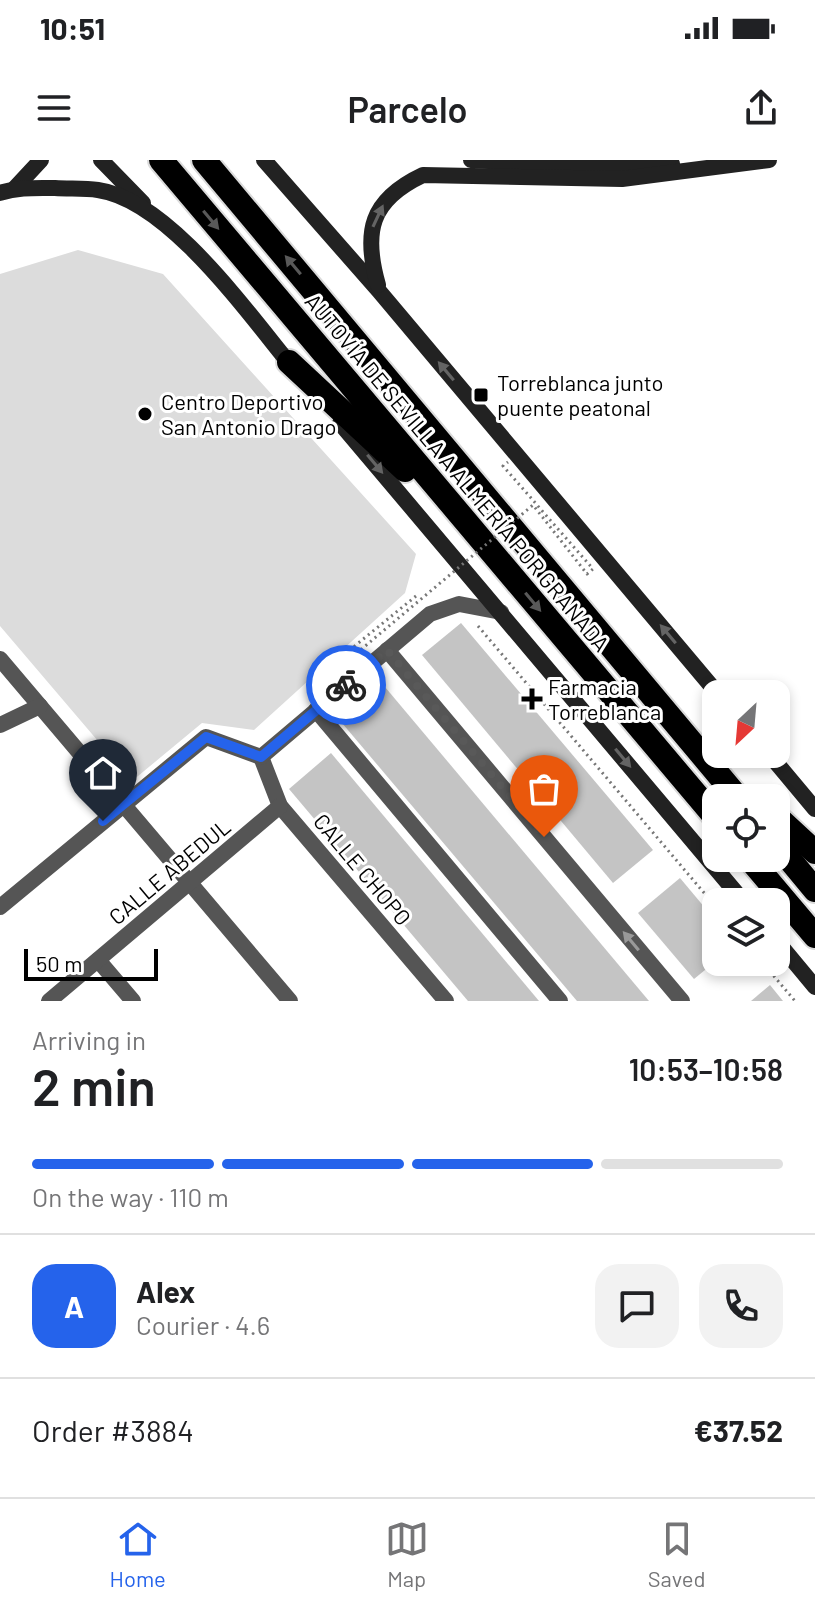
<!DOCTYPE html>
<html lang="en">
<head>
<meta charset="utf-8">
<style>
	:root { --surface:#fff; --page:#f2f2f2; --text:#202124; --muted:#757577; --line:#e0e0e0; --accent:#2563eb }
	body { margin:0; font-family:Barlow,sans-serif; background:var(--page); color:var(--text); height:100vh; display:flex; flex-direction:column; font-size:30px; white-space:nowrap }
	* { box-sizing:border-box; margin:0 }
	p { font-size:26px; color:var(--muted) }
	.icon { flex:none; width:44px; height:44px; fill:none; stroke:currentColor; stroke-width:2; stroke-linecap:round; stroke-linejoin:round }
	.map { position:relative; height:841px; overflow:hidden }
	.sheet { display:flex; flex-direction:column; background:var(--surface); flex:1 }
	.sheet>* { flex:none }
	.needle { width:52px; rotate:206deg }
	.fabs { position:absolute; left:702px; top:520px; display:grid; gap:16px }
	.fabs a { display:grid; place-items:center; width:88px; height:88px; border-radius:16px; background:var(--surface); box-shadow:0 4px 12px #0003; font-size:40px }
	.scale { position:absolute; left:24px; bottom:20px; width:134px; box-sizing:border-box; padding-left:8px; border:4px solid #000; border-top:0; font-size:22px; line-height:28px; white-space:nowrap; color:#000; -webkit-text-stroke:6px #fff; paint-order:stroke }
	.pin { position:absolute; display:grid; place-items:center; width:68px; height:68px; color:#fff; margin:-82px -34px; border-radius:50% 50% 50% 0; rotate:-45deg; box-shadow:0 0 8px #0007 }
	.pin .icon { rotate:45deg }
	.courier { position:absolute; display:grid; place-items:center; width:80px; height:80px; margin:-40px; border:6px solid #2563eb; border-radius:50%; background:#fff; color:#222; box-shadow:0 2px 10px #0007 }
	.head em { font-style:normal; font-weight:600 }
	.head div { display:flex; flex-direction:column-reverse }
	.head { display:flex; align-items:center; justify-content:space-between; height:136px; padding:0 32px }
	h1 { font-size:52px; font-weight:600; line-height:60px }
	.bar { display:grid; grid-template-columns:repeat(4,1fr); gap:12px 8px; align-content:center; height:96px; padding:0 32px }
	.bar i { height:10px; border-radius:6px; background:var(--line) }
	.bar .selected { background:var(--accent) }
	.bar p { grid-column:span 4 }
	.line { display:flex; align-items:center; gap:20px; padding:0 32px; border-top:2px solid var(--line) }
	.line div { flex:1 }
	.round { display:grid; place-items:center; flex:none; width:84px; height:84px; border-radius:24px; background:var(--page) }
	.status { display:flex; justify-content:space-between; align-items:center; height:56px; padding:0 40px; background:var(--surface); direction:ltr }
	.status svg { height:22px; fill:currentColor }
	header { display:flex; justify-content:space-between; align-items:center; height:104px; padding:0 32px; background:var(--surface); font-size:36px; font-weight:600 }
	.menu { display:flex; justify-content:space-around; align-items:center; height:112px; border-top:2px solid var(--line); background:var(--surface); font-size:22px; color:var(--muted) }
	.menu a { display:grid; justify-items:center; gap:4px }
	.menu .selected { color:var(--accent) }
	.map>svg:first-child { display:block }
	.green { fill:#dcdcdc }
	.building { fill:#c4c4c4 }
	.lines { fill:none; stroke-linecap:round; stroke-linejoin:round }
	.highway-casing { stroke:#dbdbdb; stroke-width:28 }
	.path { stroke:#777; stroke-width:3; stroke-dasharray:2 4; stroke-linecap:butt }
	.street { stroke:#555; stroke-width:16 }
	.secondary { stroke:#222; stroke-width:16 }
	.highway { stroke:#000; stroke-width:24 }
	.path-bridge { stroke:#777; stroke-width:3; stroke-dasharray:2 4; stroke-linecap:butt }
	.oneway { fill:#646464 }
	.oneway2 { fill:#595959 }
	.oneway3 { fill:#999 }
	.done { stroke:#595959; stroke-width:8; stroke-dasharray:0 14.4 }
	.route { stroke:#2563eb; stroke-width:10 }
	.poi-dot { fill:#000; stroke:#fff; stroke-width:3 }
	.labels { text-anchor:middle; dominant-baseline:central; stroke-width:6; stroke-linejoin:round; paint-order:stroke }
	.poi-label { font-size:22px; fill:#000; stroke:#fff; text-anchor:start }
	.street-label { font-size:22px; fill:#000; stroke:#fff }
</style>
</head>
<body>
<div class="status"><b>10:51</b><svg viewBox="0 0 49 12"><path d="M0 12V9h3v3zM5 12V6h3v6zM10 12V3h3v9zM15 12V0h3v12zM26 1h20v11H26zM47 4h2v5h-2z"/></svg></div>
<header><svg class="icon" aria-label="menu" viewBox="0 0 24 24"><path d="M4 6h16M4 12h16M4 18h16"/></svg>Parcelo<svg class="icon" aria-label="share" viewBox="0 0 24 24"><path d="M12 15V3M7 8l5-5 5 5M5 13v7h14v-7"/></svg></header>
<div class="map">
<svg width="815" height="841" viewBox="0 0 815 841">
	<rect width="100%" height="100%" fill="#fff"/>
	<polygon class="green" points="78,90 163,114 416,394 405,433 254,570 202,563 132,621 0,466 0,114"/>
	<g class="building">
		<polygon points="461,463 653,690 613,723 422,495"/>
		<polygon points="385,527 649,841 577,841 342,563"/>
		<polygon points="331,593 539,841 468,841 289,629"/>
		<polygon points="680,718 716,761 716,801 694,819 638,753"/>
		<polygon points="770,825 783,841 751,841"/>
	</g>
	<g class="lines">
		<defs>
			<g id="highway">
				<polyline points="161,0 716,658"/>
				<polyline points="204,0 738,638"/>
				<polyline points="289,202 405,310"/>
				<polyline points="776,656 815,692"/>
				<polyline points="776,683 815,730"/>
				<polyline points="749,698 815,776"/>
			</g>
		</defs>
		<use href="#highway" class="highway-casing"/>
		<g class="path">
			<polyline points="478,466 716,747"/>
			<polyline points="762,802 795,841"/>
		</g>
		<g class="street">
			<polyline points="387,490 682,841"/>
			<polyline points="0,499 290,841"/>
			<polyline points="316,550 560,841"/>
			<polyline points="0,565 40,546"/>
			<polyline points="261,597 280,646 446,841"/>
			<polyline points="261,597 430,454 459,444 501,452"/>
			<polyline points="0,747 206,577 261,597"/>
			<polyline points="98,800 133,841"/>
			<polyline points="49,841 280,646"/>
		</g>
		<g class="secondary">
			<polyline points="101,0 143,43"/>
			<polyline points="264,0 379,131 718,534"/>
			<polyline points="471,0 575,6 672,4"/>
			<polyline points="15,28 41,0"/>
			<path d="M0 33C18 27 35 28 55 28 69 29 84 28 98 30 169 40 249 155 294 209"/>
			<path d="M378 125C363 72 370 40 423 15L622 19 769 0"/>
			<polyline points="340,263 744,742"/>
			<polyline points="769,594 815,649"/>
			<polyline points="776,780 815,827"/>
		</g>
		<use href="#highway" class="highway"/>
		<polyline class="path-bridge" points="416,436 340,498 345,503 533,345 587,414 593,409 503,306 508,302"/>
	</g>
	<defs><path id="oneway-solid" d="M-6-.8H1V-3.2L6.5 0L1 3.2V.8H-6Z" transform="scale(2)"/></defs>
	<g class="oneway">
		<use href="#oneway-solid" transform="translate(378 56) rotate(-65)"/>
		<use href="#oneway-solid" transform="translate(446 211) rotate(-130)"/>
		<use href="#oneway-solid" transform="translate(375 304) rotate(50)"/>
		<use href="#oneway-solid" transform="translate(668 474) rotate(-130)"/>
		<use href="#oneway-solid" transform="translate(623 598) rotate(50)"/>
	</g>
	<g class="oneway2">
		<use href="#oneway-solid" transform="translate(211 60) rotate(50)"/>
		<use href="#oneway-solid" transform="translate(293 105) rotate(-130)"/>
		<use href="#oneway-solid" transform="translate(533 442) rotate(50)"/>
	</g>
	<use class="oneway3" href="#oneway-solid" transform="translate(631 781) rotate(-130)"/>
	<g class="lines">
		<polyline class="done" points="346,525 387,490 544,677"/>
		<polyline class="route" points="103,661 206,577 261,597 346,525"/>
	</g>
	<g class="poi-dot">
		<rect x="473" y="227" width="16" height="16" rx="4"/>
		<circle cx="145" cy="254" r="8"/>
		<path d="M528 527h8v8h8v8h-8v8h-8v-8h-8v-8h8z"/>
	</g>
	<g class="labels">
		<g class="poi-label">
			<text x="497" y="222">Torreblanca junto<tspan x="497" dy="25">puente peatonal</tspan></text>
			<text x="161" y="241">Centro Deportivo<tspan x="161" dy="25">San Antonio Drago</tspan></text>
			<text x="548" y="526">Farmacia<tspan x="548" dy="25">Torreblanca</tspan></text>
		</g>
		<g class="street-label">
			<text transform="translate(458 312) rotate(50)">AUTOVÍA DE SEVILLA A ALMERÍA POR GRANADA</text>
			<text transform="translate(363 709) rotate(50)">CALLE CHOPO</text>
			<text transform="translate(169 711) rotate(-40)">CALLE ABEDUL</text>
		</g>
	</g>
</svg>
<div class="fabs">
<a><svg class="needle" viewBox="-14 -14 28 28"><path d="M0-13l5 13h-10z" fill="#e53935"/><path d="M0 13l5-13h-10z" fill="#757577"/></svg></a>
<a><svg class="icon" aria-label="locate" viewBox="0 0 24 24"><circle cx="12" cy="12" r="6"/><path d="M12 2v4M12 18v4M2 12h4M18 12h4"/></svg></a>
<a><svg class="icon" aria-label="layers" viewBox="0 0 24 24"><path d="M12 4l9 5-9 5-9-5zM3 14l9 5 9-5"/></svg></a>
</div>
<div class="scale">50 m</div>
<div class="pin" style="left:544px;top:677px;background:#ea580c"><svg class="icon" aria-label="bag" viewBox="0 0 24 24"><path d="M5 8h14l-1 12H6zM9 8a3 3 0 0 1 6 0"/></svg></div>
<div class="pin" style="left:103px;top:661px;background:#1f2937"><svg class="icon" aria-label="home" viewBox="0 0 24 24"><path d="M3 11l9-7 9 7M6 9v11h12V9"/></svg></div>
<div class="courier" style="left:346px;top:525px"><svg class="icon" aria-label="bike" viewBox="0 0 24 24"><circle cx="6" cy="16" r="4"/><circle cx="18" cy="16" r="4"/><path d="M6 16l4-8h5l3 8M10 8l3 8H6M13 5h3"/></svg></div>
</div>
<section class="sheet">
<div class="head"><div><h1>2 min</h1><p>Arriving in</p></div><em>10:53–10:58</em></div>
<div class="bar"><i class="selected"></i><i class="selected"></i><i class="selected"></i><i></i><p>On the way · 110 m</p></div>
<div class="line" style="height:144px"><b class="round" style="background:var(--accent);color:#fff">A</b><div><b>Alex</b><p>Courier · 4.6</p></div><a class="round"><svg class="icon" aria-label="chat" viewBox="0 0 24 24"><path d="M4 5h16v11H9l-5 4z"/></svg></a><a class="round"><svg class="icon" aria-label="phone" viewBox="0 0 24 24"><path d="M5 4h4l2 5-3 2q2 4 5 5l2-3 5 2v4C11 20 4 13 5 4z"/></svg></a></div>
<div class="line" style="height:104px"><div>Order #3884</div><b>€37.52</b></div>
</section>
<nav class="menu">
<a class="selected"><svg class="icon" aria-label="home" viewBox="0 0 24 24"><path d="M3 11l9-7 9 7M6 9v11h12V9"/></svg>Home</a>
<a><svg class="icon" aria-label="map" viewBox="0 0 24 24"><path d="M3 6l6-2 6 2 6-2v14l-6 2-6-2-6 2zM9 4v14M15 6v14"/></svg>Map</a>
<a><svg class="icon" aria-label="saved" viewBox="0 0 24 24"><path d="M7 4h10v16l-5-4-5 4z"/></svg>Saved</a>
</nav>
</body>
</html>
